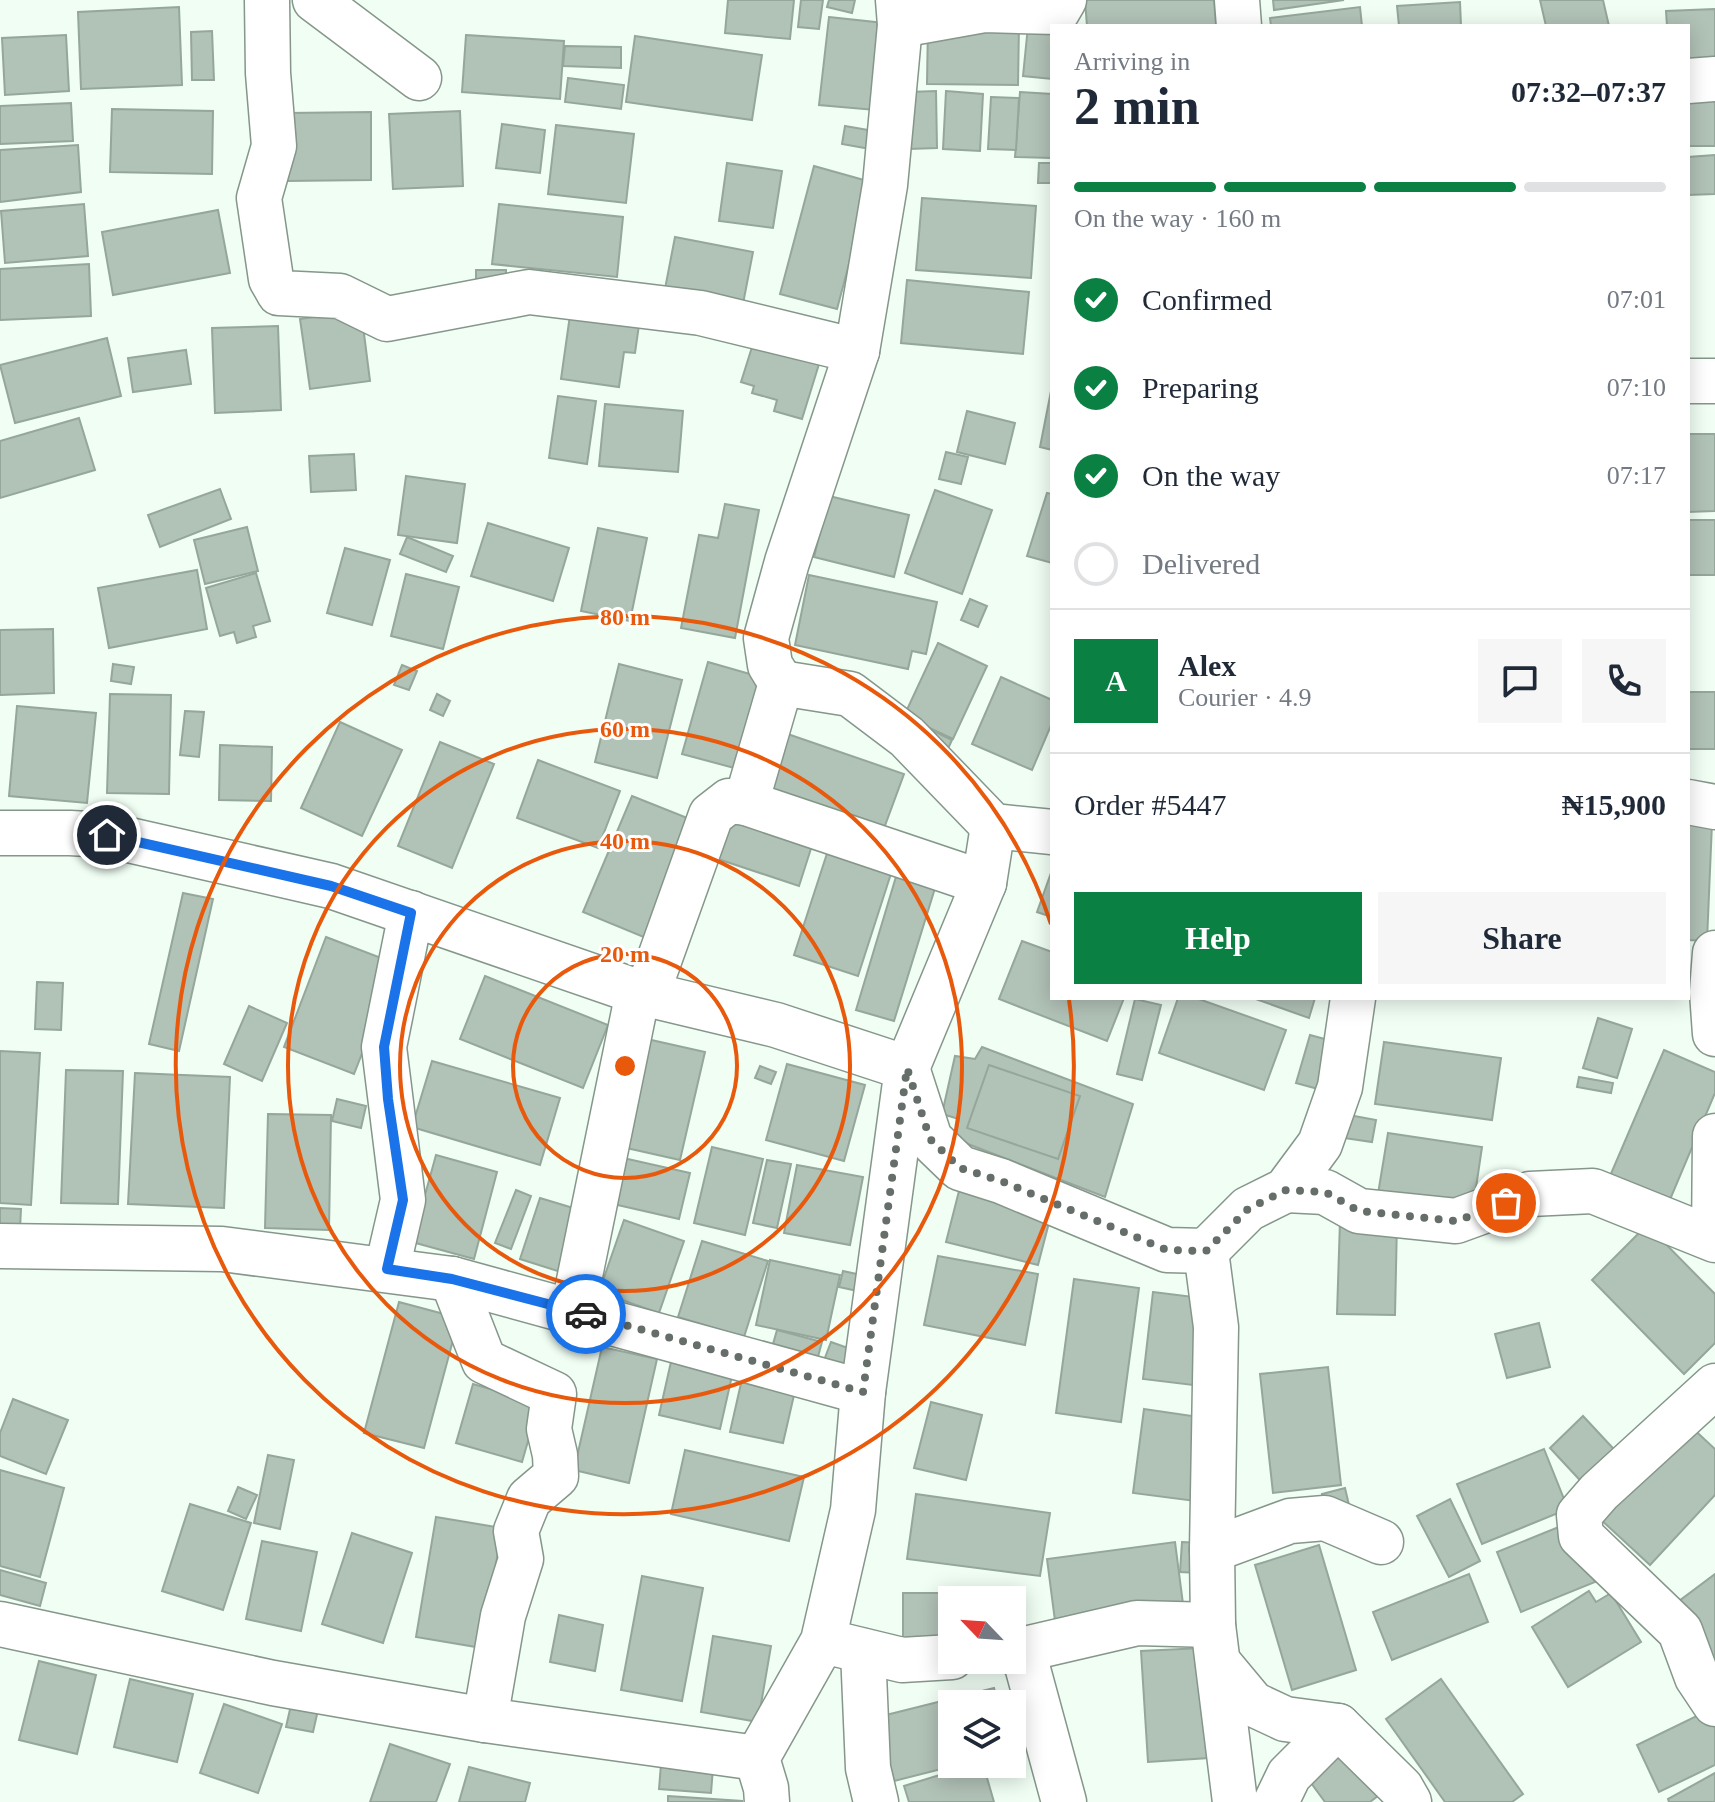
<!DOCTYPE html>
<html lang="en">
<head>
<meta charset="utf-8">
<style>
	:root { --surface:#fff; --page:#f6f6f7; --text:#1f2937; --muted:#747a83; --line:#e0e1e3; --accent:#0b8043 }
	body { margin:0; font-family:Georgia,serif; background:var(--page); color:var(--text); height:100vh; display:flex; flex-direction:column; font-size:30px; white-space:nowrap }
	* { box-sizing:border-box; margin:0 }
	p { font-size:26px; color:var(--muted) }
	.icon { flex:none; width:44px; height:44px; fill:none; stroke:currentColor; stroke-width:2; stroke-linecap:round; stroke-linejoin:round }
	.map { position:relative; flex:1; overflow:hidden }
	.details { position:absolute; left:1050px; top:24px; width:640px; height:976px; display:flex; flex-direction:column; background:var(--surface); border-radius:0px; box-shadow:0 4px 20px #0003 }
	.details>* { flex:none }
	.needle { width:52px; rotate:295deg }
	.buttons { position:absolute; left:938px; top:1586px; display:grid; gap:16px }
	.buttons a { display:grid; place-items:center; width:88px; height:88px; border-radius:0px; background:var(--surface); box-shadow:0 4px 20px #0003; font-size:40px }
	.pin { position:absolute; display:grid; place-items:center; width:68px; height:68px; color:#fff; margin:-34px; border:4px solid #fff; border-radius:50%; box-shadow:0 2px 8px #0007 }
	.courier { position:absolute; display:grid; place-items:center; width:80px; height:80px; margin:-40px; border:6px solid #1a73e8; border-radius:50%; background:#fff; color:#222; box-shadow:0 2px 10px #0007 }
	.summary em { font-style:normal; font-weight:700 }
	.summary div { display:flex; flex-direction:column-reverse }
	.summary { display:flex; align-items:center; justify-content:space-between; height:136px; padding:0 24px }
	h1 { font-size:52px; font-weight:700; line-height:60px }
	.bar { display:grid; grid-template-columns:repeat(4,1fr); gap:12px 8px; align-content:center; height:96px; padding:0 24px }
	.bar i { height:10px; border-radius:6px; background:var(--line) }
	.bar .current { background:var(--accent) }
	.bar p { grid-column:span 4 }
	.line { display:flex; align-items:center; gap:20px; padding:0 24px; border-top:2px solid var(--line) }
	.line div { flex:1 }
	.round { display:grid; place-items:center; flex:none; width:84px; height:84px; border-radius:0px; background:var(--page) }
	ol { padding:0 24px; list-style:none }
	li { display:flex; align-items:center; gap:24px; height:88px }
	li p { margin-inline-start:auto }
	li .icon { padding:8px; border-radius:50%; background:var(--accent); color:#fff; stroke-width:4 }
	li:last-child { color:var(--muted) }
	li i { width:44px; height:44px; border:4px solid var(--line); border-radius:50% }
	.action { display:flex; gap:16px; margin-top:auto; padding:16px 24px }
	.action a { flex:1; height:92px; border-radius:0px; background:var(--accent); color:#fff; font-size:32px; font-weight:700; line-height:92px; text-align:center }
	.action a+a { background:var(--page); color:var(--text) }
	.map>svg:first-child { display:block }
	.building { fill:#b1c2b7; stroke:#95a69a; stroke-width:2 }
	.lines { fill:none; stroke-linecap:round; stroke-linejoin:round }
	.minor-casing { stroke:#85968b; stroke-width:47 }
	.minor { stroke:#fff; stroke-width:44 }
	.done { stroke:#656e68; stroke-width:8; stroke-dasharray:0 14.4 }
	.route { stroke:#1a73e8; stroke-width:10 }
	.ring { fill:none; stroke:#e8590c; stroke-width:4 }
	.centre { fill:#e8590c; stroke:#fff; stroke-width:4 }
	.ring-label { font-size:24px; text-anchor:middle; font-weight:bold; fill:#e8590c; stroke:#fff; stroke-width:6; stroke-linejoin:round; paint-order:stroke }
</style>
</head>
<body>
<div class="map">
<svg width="1715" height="1802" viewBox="0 0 1715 1802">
	<rect width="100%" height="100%" fill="#f0fef4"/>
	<g class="building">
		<polygon points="728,0 794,0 790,39 725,33"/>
		<polygon points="801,0 823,0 819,29 798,27"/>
		<polygon points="829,0 855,0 852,13 827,7"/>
		<polygon points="1085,0 1214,0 1216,26 1087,26"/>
		<polygon points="1273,0 1344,0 1274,10"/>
		<polygon points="1540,0 1603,0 1609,26 1546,26"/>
		<polygon points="1460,2 1461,26 1399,26 1397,6"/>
		<polygon points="179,7 182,85 81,89 78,12"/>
		<polygon points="1360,7 1362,26 1271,26 1270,18"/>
		<polygon points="1715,9 1715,71 1688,72 1688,26 1667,26 1666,11"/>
		<polygon points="829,17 884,23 875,110 819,105"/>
		<polygon points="928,23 1019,24 1018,85 927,84"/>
		<polygon points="1028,26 1052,29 1052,79 1023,76"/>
		<polygon points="212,31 214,80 192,80 191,32"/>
		<polygon points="66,35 69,91 5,95 2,38"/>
		<polygon points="466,35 564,41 560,99 462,92"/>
		<polygon points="635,36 762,55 752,120 626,102"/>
		<polygon points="565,46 621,47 621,68 563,66"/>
		<polygon points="568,78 624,85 621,109 565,102"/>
		<polygon points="1715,84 1715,146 1688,146 1688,85"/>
		<polygon points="936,91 937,148 909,149 908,92"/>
		<polygon points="946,91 983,94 980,151 943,149"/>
		<polygon points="1020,92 1052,94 1052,158 1015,157"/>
		<polygon points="991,97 1019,98 1016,150 988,149"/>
		<polygon points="71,103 73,141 0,144 0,106"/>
		<polygon points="112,109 213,111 212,174 110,172"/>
		<polygon points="460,111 463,186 393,189 389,114"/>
		<polygon points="371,112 371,180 286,181 287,113"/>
		<polygon points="502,124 545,130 540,173 496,168"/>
		<polygon points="556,125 634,134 626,203 548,194"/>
		<polygon points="845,126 880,132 876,150 842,144"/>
		<polygon points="78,145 81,192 0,202 0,150"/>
		<polygon points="1715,155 1715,194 1688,195 1688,157"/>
		<polygon points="727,163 782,171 773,228 719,221"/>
		<polygon points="1039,163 1052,163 1052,183 1038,183"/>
		<polygon points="814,166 871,182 837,309 780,294"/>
		<polygon points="922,198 1036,206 1031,278 916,270"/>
		<polygon points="84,204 88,256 5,263 1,211"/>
		<polygon points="499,204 623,217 617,277 492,264"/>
		<polygon points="218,210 230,273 113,295 102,232"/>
		<polygon points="675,237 753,252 742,309 664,294"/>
		<polygon points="89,264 91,316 0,320 0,269"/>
		<polygon points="476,270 506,270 506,286 476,287"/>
		<polygon points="907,280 1029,292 1023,354 901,343"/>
		<polygon points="571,308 640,318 635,353 624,352 619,387 561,379"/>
		<polygon points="361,310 370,381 310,389 300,319"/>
		<polygon points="278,326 281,410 215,413 212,328"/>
		<polygon points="758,328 824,348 802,419 774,411 777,400 752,393 754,386 741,382"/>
		<polygon points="107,338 121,396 15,423 0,365"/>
		<polygon points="186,350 191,384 133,392 128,358"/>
		<polygon points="1052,386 1052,450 1040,447"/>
		<polygon points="558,396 596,401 587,464 549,458"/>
		<polygon points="605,404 683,411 678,472 599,466"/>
		<polygon points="967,411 1015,423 1005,464 957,452"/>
		<polygon points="79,418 95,470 0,498 0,441"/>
		<polygon points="1688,434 1715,434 1715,511 1688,512"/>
		<polygon points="946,452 968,457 961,484 939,479"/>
		<polygon points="354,454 356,490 311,492 309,456"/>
		<polygon points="406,476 465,484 457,543 398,535"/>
		<polygon points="220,489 231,519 160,547 148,515"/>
		<polygon points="935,490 992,510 962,594 905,573"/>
		<polygon points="1047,493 1052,494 1052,563 1027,556"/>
		<polygon points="829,496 909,515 894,577 814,557"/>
		<polygon points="725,504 759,510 735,638 681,628 699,535 718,538"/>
		<polygon points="1688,520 1715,520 1715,575 1689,575"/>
		<polygon points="488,523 569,548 553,601 471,576"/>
		<polygon points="247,527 258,571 205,584 194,540"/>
		<polygon points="598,528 647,538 630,621 581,611"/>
		<polygon points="407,537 453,556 446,572 400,554"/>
		<polygon points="345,548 390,560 372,625 327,613"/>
		<polygon points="197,570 207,629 109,648 98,588"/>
		<polygon points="256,573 270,621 253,626 256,637 237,643 234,632 220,636 206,588"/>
		<polygon points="406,574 459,587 443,649 391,636"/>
		<polygon points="809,575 937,602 926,654 912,651 908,669 795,645"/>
		<polygon points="970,599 987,606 978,627 961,620"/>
		<polygon points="53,629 54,693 0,695 0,630"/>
		<polygon points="938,643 987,666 953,739 904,716"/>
		<polygon points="708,662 764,678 738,769 682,754"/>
		<polygon points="113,664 134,667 131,684 111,681"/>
		<polygon points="619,664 682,680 657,778 595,762"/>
		<polygon points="402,665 417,671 409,690 394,685"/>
		<polygon points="1001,677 1052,700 1052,723 1032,770 972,744"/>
		<rect x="1688" y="692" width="27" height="57"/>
		<polygon points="110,694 171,695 169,794 107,793"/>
		<polygon points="437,694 450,701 443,716 430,710"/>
		<polygon points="17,706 96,713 87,803 9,796"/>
		<polygon points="185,711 204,712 199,757 180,755"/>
		<polygon points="913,721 952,740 946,753"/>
		<polygon points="340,722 402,750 362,836 301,808"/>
		<polygon points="776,730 904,774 883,831 756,787"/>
		<polygon points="440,742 494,764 452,868 398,846"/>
		<polygon points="220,745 272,747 271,801 219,800"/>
		<polygon points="538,760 620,791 598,848 517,818"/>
		<polygon points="632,796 695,821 646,938 583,912"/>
		<polygon points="737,806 816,833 799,886 718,859"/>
		<polygon points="1688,822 1712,823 1707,941 1688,940"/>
		<polygon points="833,835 897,855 858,976 794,955"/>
		<polygon points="901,860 940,872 894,1021 856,1010"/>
		<polygon points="1052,870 1052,917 1037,912"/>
		<polygon points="183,893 213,899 179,1051 149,1044"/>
		<polygon points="326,937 397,964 354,1074 284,1047"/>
		<polygon points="1022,941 1052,952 1052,998 1124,998 1107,1041 999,999"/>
		<polygon points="485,976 608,1025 583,1088 460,1039"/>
		<polygon points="37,982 63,983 61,1030 35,1029"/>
		<polygon points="1178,998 1196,998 1286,1030 1264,1090 1159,1053"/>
		<polygon points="1253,998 1315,998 1309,1018"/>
		<polygon points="1135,999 1161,1005 1142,1080 1117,1074"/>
		<polygon points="249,1006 287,1023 262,1081 224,1064"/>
		<polygon points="1598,1018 1632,1029 1617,1078 1583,1068"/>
		<polygon points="1310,1035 1332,1041 1318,1089 1296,1083"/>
		<polygon points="638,1037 705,1052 680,1160 613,1145"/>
		<polygon points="1384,1042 1501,1058 1492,1120 1375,1104"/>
		<polygon points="982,1047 1133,1104 1105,1197 955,1139 959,1119 942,1114 955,1056 975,1059"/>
		<polygon points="1664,1050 1715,1072 1715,1093 1669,1202 1610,1176"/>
		<polygon points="0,1051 40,1053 31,1205 0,1203"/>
		<polygon points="432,1061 560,1098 540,1165 412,1127"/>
		<polygon points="787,1064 865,1085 844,1161 766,1140"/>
		<polygon points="989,1065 1080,1096 1058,1159 967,1128"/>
		<polygon points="760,1066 776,1072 771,1084 755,1078"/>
		<polygon points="66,1070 123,1071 118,1204 61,1203"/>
		<polygon points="135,1073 230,1077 224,1208 128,1204"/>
		<polygon points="1579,1077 1613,1083 1611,1093 1577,1087"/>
		<polygon points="337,1099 366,1106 361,1128 332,1121"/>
		<polygon points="268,1114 331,1115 329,1230 265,1228"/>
		<polygon points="1349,1115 1376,1120 1372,1142 1344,1138"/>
		<polygon points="1388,1133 1482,1147 1473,1208 1378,1194"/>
		<polygon points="712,1147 763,1159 745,1235 694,1223"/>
		<polygon points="436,1155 497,1172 474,1259 412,1242"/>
		<polygon points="610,1155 690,1173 679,1219 600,1201"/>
		<polygon points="767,1160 791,1164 777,1228 753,1223"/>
		<polygon points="797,1165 863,1177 850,1245 784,1233"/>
		<polygon points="516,1190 531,1196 511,1249 495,1243"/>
		<polygon points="959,1191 1051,1215 1038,1265 946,1242"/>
		<polygon points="540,1198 583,1211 564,1273 520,1259"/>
		<polygon points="0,1208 21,1209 20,1229 0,1228"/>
		<polygon points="624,1220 684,1241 659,1313 599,1292"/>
		<polygon points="1340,1221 1397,1222 1395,1315 1337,1314"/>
		<polygon points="1647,1225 1715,1294 1715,1343 1684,1374 1592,1280"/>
		<polygon points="702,1241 768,1261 744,1337 678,1317"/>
		<polygon points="938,1256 1038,1274 1025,1345 924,1325"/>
		<polygon points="770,1260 840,1275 826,1340 756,1325"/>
		<polygon points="843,1271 866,1276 862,1292 839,1287"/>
		<polygon points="1074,1279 1139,1288 1121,1422 1056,1413"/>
		<polygon points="1153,1292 1210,1299 1201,1386 1143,1379"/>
		<polygon points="399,1302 459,1318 424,1448 364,1433"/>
		<polygon points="1539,1323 1550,1367 1507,1378 1495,1334"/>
		<polygon points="777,1330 822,1342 816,1364 771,1351"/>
		<polygon points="831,1342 851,1349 843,1370 823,1363"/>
		<polygon points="602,1347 657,1359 629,1483 574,1470"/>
		<polygon points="673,1353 734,1367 720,1429 659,1415"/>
		<polygon points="1328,1367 1341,1485 1273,1493 1260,1374"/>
		<polygon points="744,1370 797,1382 783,1443 730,1432"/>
		<polygon points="473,1384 539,1403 522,1462 456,1443"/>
		<polygon points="13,1399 68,1420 46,1474 0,1456 0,1433"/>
		<polygon points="931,1402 982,1415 966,1480 914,1468"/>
		<polygon points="1144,1409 1206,1418 1195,1501 1133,1493"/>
		<polygon points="1583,1416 1624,1460 1590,1491 1550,1448"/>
		<polygon points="1686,1422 1715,1449 1715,1495 1650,1565 1598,1517"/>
		<polygon points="1544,1449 1568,1509 1482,1544 1457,1484"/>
		<polygon points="685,1450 804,1477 789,1541 671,1514"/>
		<polygon points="268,1455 294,1460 280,1529 254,1523"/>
		<polygon points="0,1470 64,1488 40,1577 0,1566"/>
		<polygon points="238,1487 257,1495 246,1519 228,1511"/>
		<polygon points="1345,1488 1349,1505 1326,1511 1322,1494"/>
		<polygon points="916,1494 1050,1513 1040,1576 907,1559"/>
		<polygon points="1450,1499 1480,1561 1449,1577 1417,1516"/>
		<polygon points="190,1504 251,1523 223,1610 162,1591"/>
		<polygon points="436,1517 502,1528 482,1648 416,1637"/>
		<polygon points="1571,1522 1595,1582 1521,1612 1497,1552"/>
		<polygon points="352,1533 412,1553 383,1643 322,1624"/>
		<polygon points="262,1541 317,1552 301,1631 246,1619"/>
		<polygon points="1175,1542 1183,1604 1055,1621 1047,1559"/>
		<polygon points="1182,1542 1201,1543 1200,1573 1180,1572"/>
		<polygon points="1319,1545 1356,1670 1292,1690 1255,1565"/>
		<polygon points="0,1570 46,1583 40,1606 0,1595"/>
		<polygon points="1469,1574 1488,1622 1392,1660 1373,1612"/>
		<polygon points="1715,1574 1715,1664 1671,1607"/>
		<polygon points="642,1576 703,1588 682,1701 621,1690"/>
		<polygon points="1589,1591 1596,1602 1611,1593 1641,1642 1568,1687 1532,1627"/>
		<polygon points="903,1593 977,1593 977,1600 952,1600 952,1645 903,1646"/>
		<polygon points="559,1615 603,1625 595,1671 550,1662"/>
		<polygon points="713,1636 771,1646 758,1722 701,1712"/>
		<polygon points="1202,1648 1209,1758 1148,1762 1141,1651"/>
		<polygon points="39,1661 96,1675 77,1754 19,1740"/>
		<polygon points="130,1679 193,1694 177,1762 114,1747"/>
		<polygon points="1441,1679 1523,1794 1512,1802 1445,1802 1386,1719"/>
		<polygon points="994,1688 998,1704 952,1704 952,1764 961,1764 894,1781 878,1717"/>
		<polygon points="224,1704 282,1724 258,1793 200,1773"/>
		<polygon points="291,1705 318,1710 313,1732 286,1727"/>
		<polygon points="1711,1709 1715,1718 1715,1765 1659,1792 1637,1745"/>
		<polygon points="1349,1737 1387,1789 1370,1802 1325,1802 1303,1772"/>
		<polygon points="390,1744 450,1764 436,1802 370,1802"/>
		<polygon points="661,1764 713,1768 711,1793 659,1789"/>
		<polygon points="975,1764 983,1764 994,1802 909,1802 904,1786"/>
		<polygon points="469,1767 530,1783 525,1802 459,1802"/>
		<polygon points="1715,1773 1715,1802 1669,1802 1668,1799"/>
		<polygon points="668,1796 742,1801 742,1802 668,1802"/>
	</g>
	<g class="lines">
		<defs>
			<g id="minor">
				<polyline points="267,0 268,73 274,146 259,198 271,279 279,293 340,296 387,319 529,292 701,313 857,351"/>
				<polyline points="315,0 419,78"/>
				<polyline points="1237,0 1239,26"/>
				<polyline points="900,25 984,10 1057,12 1064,0"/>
				<polyline points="1688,81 1715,79"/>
				<polyline points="1688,381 1715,381"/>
				<polyline points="781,683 850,694 907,737 993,826 1052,832"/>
				<polyline points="1688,802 1715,807"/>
				<polyline points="746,803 984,883"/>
				<polyline points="0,833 70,833 107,835 331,886 638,992 776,1025 907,1068 930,1139 960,1168 1001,1181 1167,1250 1206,1251 1248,1209 1286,1190 1320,1144 1340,1087 1353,998"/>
				<polyline points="1715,953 1712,992 1715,1034"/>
				<polyline points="647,994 711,815 729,801 746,803 781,683 770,665 766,638 787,562 857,351 885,185 900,25 898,0"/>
				<polyline points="1286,1190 1325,1192 1359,1211 1456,1221 1530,1194 1593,1191 1715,1240"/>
				<polyline points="1714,1239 1715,1136"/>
				<polyline points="0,1246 222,1249 452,1279 863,1392"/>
				<polyline points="1206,1251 1216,1327 1212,1550 1213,1625 1235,1802"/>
				<polyline points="387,1269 403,1200 384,1047 411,913"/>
				<polyline points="452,1279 484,1361 554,1394 549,1429 555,1455 556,1476 529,1499 516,1531 521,1559 503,1616 485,1720"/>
				<polyline points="573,1310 638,992"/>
				<polyline points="1715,1386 1599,1492 1579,1515 1581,1536 1680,1631 1697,1677 1715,1704"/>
				<polyline points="1212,1550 1290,1521 1325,1518 1381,1542"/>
				<polyline points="0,1624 273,1683 485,1720 757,1758"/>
				<polyline points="836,1644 902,1660 952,1657"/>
				<polyline points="863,1651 868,1768 876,1802"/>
				<polyline points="1023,1651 1064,1802"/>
				<polyline points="1012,1652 1137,1623 1213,1625"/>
				<polyline points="1218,1662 1253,1704 1285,1719 1338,1726 1401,1788 1409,1802"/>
				<polyline points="767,1802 766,1788 757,1758 823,1641 853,1510 863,1392 907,1068 984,883 993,826"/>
				<polyline points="1276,1802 1289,1775 1338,1726"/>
			</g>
		</defs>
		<use href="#minor" class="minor-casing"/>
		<use href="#minor" class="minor"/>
	</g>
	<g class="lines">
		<polyline class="done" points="586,1314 863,1392 907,1068 930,1139 960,1168 1001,1181 1167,1250 1206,1251 1248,1209 1286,1190 1325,1192 1359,1211 1456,1221 1506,1203"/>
		<polyline class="route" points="107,835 331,886 411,913 384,1047 388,1099 403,1200 387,1269 452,1279 586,1314"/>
	</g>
	<g class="ring">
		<circle cx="625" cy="1066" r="112"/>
		<circle cx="625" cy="1066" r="225"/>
		<circle cx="625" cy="1066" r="337"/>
		<path d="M1069 1000A449 449 0 1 1 1051 924"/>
	</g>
	<circle cx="625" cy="1066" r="12" class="centre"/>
	<g class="ring-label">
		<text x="625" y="625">80 m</text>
		<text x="625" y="737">60 m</text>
		<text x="625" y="849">40 m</text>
		<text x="625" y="962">20 m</text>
	</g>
</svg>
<div class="buttons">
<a><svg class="needle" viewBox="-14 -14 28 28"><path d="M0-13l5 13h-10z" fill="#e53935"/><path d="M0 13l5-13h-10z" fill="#747a83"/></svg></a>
<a><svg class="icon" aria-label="layers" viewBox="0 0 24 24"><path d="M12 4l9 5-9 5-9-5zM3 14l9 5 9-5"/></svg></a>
</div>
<div class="pin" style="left:1506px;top:1203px;background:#ea580c"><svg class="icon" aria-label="bag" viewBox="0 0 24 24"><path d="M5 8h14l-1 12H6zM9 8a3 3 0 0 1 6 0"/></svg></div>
<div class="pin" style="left:107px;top:835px;background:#1f2937"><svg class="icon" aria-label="home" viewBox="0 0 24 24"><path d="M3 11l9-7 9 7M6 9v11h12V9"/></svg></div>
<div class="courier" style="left:586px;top:1314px"><svg class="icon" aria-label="car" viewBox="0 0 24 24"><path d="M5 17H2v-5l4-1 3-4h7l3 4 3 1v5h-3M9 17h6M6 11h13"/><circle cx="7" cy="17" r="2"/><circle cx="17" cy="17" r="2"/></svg></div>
<section class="details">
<div class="summary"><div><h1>2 min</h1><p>Arriving in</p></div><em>07:32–07:37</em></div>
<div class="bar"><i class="current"></i><i class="current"></i><i class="current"></i><i></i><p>On the way · 160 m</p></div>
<ol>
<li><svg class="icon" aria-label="check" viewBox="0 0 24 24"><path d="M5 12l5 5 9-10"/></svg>Confirmed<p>07:01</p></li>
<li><svg class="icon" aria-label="check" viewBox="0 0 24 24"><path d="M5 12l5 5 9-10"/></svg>Preparing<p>07:10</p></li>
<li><svg class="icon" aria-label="check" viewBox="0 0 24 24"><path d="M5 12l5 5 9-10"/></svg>On the way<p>07:17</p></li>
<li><i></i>Delivered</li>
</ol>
<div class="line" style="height:144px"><b class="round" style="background:var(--accent);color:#fff">A</b><div><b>Alex</b><p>Courier · 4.9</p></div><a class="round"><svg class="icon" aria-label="chat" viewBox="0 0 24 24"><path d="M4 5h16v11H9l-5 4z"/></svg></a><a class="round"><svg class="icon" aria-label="phone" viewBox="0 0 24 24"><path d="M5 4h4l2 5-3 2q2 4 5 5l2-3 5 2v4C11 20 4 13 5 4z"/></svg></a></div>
<div class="line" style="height:104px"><div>Order #5447</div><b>₦15,900</b></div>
<div class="action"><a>Help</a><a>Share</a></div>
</section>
</div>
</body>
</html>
